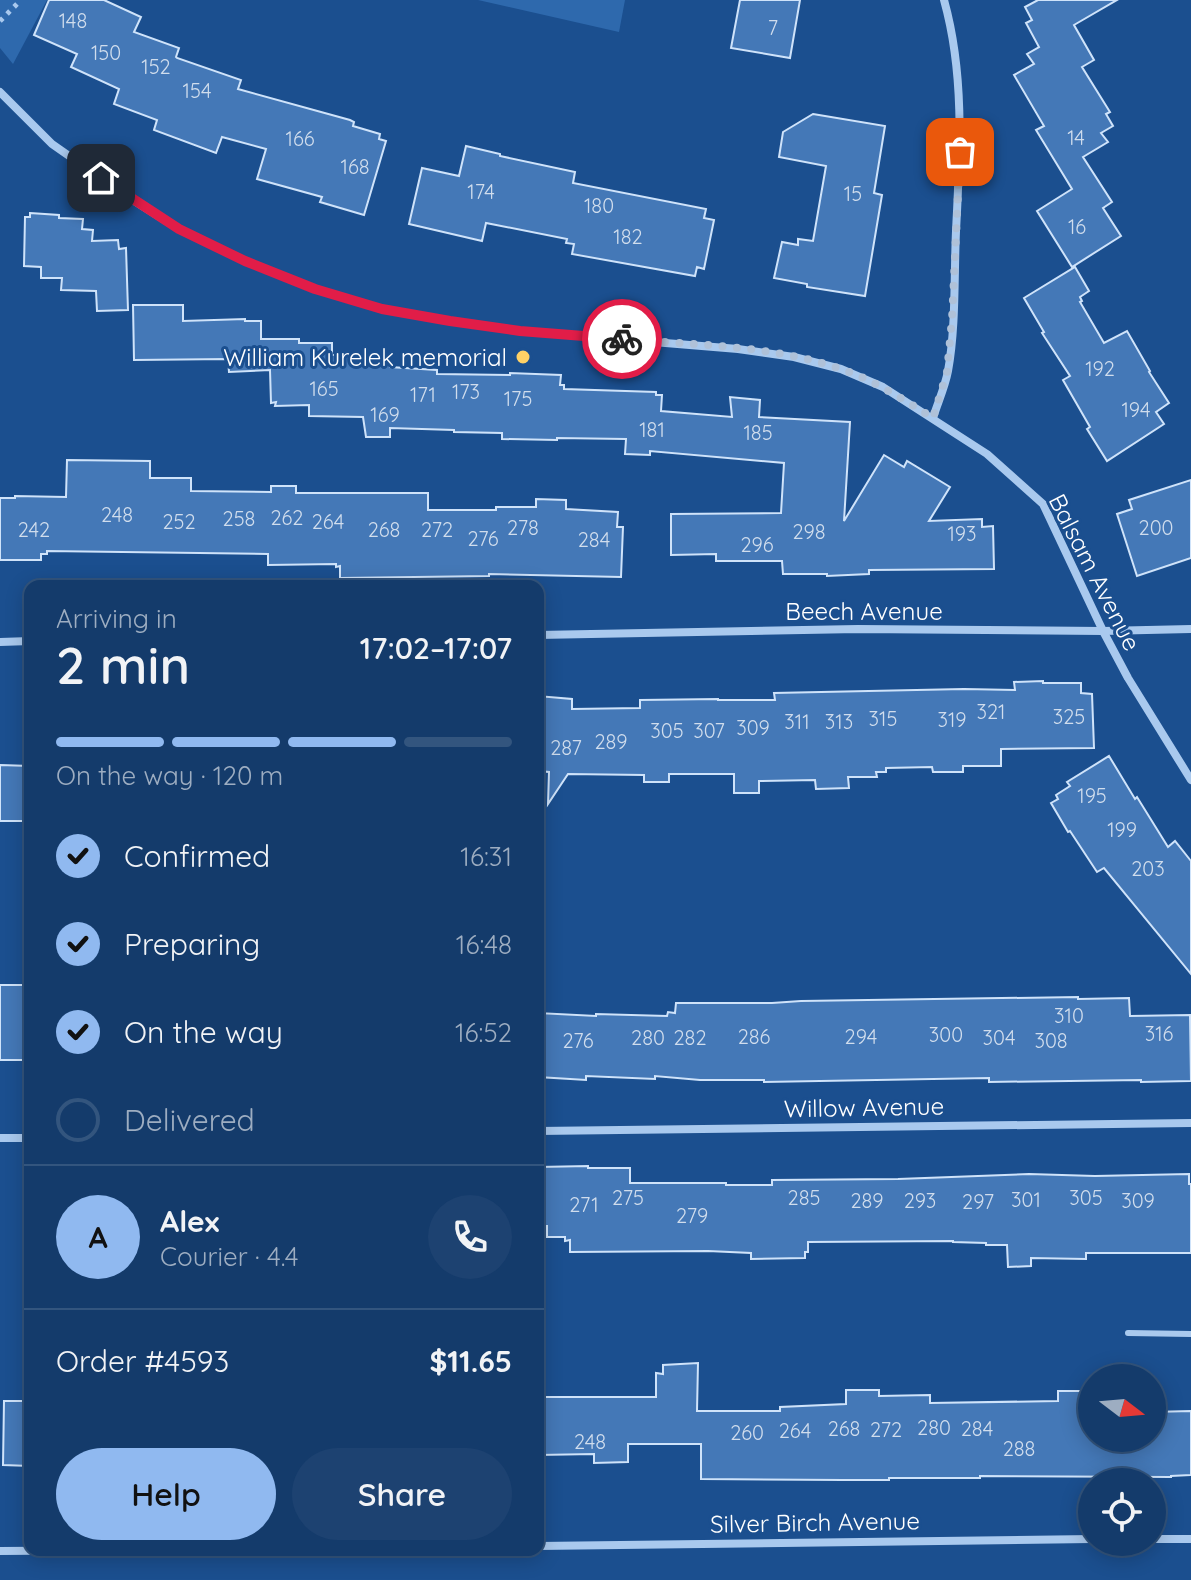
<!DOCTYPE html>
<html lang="en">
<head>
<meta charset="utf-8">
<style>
	:root { --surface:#143b6b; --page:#1d4271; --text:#f1f3f6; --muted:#9dadc1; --line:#33557e; --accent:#90b9f0 }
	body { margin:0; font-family:Quicksand,sans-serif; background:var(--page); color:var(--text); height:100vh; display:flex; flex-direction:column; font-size:30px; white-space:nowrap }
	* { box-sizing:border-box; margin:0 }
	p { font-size:26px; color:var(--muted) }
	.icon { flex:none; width:44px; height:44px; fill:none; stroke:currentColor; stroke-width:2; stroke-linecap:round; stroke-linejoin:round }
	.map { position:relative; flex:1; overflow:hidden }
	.side { position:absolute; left:24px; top:580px; width:520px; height:976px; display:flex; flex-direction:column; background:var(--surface); border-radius:16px; box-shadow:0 4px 20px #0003,0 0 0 2px var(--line) }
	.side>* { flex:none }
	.needle { width:52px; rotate:106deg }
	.tools { position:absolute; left:1078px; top:1364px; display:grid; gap:16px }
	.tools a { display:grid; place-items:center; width:88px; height:88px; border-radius:50%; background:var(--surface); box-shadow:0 4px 20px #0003,0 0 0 2px var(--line); font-size:40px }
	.pin { position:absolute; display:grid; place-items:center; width:68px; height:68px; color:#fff; margin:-34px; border-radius:16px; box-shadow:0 4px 12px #0006 }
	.courier { position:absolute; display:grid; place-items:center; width:80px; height:80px; margin:-40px; border:6px solid #e11d48; border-radius:50%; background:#fff; color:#222; box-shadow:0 2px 10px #0007 }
	.headline em { font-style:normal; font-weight:600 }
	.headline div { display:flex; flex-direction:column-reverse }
	.headline { display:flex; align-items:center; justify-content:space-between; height:136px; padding:0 32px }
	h1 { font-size:52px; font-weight:600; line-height:60px }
	.bar { display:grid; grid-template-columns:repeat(4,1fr); gap:12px 8px; align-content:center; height:96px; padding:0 32px }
	.bar i { height:10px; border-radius:6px; background:var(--line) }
	.bar .on { background:var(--accent) }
	.bar p { grid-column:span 4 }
	.line { display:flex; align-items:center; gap:20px; padding:0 32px; border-top:2px solid var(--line) }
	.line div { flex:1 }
	.round { display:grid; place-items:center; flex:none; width:84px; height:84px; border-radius:42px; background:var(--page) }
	ol { padding:0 32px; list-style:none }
	li { display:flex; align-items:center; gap:24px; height:88px }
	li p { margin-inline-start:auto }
	li .icon { padding:8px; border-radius:50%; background:var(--accent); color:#111; stroke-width:4 }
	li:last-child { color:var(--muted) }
	li i { width:44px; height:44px; border:4px solid var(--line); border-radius:50% }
	.cta { display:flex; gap:16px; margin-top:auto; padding:16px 32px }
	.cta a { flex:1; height:92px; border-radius:48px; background:var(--accent); color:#111; font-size:32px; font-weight:600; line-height:92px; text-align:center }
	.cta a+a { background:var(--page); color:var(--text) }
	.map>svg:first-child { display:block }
	.green { fill:#2e69ad }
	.building { fill:#4478b7; stroke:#cfe3fa; stroke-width:2 }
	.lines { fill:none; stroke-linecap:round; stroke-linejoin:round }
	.path { stroke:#a9c9ee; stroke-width:5; stroke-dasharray:4 6; stroke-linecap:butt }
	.service { stroke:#a9c9ee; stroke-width:6 }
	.minor { stroke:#a9c9ee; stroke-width:8 }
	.done { stroke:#afc1d8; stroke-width:8; stroke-dasharray:0 14.4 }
	.route { stroke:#e11d48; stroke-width:10 }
	.poi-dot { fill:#ffd166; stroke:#1b4f8f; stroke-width:3 }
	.labels { text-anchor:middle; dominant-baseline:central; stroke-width:6; stroke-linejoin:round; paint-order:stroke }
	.number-label { font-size:20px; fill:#d0dded }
	.poi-label { font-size:24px; fill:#fff; stroke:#1b4f8f; text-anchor:end }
	.street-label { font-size:24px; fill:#fff; stroke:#1b4f8f }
</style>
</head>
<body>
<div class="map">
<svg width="1191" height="1580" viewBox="0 0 1191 1580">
	<rect width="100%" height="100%" fill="#1b4f8f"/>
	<g class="green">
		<polygon points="0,0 47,0 13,64 0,48"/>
		<polygon points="478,0 625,0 619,32"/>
	</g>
	<g class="building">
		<polygon points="49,0 104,0 141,17 134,32 179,48 176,57 177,58 241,80 238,89 350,120 354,122 353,126 380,134 379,139 386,141 364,215 320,202 322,197 257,179 266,149 222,137 216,153 154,130 157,120 114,104 119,89 71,67 77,54 34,35"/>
		<polygon points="740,0 800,0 790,58 731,48"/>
		<polygon points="1038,0 1117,0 1074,25 1094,60 1082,67 1110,112 1106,114 1113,126 1101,133 1108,142 1083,157 1112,202 1103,208 1121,236 1072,267 1037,211 1072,189 1036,130 1044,126 1014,75 1034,64 1027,54 1039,47 1026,23 1032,20 1025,7"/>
		<polygon points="813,114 885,126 874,193 882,195 865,296 807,287 807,284 774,278 782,242 798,245 798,239 813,241 826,166 779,157 783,132"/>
		<polygon points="466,146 500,154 500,156 575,172 573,183 706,209 704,218 714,220 704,269 697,267 695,276 572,254 574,244 566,243 567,239 486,223 482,241 409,224 422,168 459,176"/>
		<polygon points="30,213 59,215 59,218 83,219 82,229 93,230 92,241 118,240 119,249 126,248 128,310 97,311 96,291 61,290 62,278 41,278 41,267 24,266 25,217 30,217"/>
		<polygon points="1075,267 1089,291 1080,297 1082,301 1080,302 1104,343 1127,331 1150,371 1149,372 1169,403 1156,412 1164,424 1107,461 1087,429 1090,427 1063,380 1070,376 1042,333 1044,332 1024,298"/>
		<polygon points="133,305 183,305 183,321 245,319 245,321 261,321 261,339 299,339 299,343 332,343 332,355 361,354 361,364 390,364 390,367 437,370 437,374 510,375 510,373 561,375 560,385 564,385 564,389 656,392 656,395 662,395 661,411 732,417 730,397 760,400 759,417 850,422 844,521 884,455 904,467 907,461 950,487 929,521 982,519 982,527 993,526 994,569 869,570 869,574 827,576 827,574 783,574 782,561 716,561 716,554 671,555 671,514 781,513 784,463 650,451 650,455 625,454 626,439 557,438 557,440 502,439 502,433 454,432 454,430 390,428 390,437 366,437 363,417 309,416 309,405 275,406 276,402 271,403 270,370 229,372 228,359 134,360"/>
		<polygon points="67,460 150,461 150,478 191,478 191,491 271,492 271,486 296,486 296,493 428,493 428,510 496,510 496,507 536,507 536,499 566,500 566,509 618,512 617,527 623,527 621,577 489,574 489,576 340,578 340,566 336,567 336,564 268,565 268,554 47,551 47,554 41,554 41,560 0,560 0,498 15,498 15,496 66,497"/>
		<polygon points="1191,480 1191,558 1137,576 1117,514 1132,509 1129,500"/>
		<polygon points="1043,681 1043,683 1081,683 1081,693 1092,694 1094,748 1001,749 1001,766 963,766 963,772 933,772 932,767 886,768 886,772 876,772 877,777 848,777 849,788 816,789 815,780 759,781 759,793 734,793 734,774 669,774 669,782 644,782 644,775 568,774 548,804 549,772 538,771 538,696 572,699 572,709 640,708 640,700 718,699 718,700 775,700 774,693 964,689 1015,690 1014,682"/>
		<polygon points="1109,756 1135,799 1137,797 1168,847 1175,841 1191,861 1191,974 1104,868 1097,872 1070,831 1068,832 1051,803 1058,799 1056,795 1070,786 1067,782"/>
		<polygon points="0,765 30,766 30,821 0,821"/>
		<polygon points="0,985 25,985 25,993 30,993 30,1060 0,1060"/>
		<polygon points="1078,997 1078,999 1129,998 1130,1016 1190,1015 1191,1081 1141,1082 1141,1080 989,1082 989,1078 764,1082 764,1080 700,1080 655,1076 655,1079 586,1076 586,1080 538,1077 538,1013 596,1016 596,1014 667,1016 668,1012 675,1013 676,1003 772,1003 801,1001"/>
		<polygon points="588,1166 588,1168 630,1168 630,1183 726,1183 726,1185 772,1185 772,1180 898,1179 1029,1174 1095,1176 1189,1174 1189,1184 1191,1184 1191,1253 1086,1253 1086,1259 1031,1258 1031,1266 1008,1267 1007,1245 986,1245 986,1243 953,1242 953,1241 808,1242 808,1252 805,1252 805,1258 751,1259 751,1253 708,1251 570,1252 570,1240 565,1241 565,1237 547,1237 547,1226 538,1226 538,1167"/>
		<polygon points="698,1363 697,1411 780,1411 780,1407 846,1404 846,1390 879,1390 879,1396 930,1395 930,1403 1058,1401 1058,1391 1092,1391 1092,1438 1152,1438 1152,1412 1191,1411 1191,1475 1171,1476 1171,1477 980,1476 980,1478 889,1478 889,1480 843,1480 701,1479 701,1444 628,1444 628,1462 594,1463 594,1454 538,1455 538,1397 656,1397 656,1373 663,1374 663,1365"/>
		<polygon points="4,1401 30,1401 30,1466 3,1465"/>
	</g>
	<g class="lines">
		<polyline class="path" points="0,21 21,0"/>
		<polyline class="service" points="1128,1333 1191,1334"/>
		<g class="minor">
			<polyline points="0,92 52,144 125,195 179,229 245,261 315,289 382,309 450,321 520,331 738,349 794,357 841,369 883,387 987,454 1043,504 1103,631 1128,678 1191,780"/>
			<path d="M933 418C938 402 945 387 948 371 956 328 954 275 956 231 960 153 965 75 944 0"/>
			<polyline points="538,635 858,629 1103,631 1191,629"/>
			<polyline points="0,642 30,641"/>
			<polyline points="538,1131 1191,1123"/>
			<polyline points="0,1138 30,1138"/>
			<polyline points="1152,1539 1191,1539"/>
			<polyline points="538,1546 1092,1539"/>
			<polyline points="0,1551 139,1550"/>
		</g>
	</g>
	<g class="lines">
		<path class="done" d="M622 339C694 345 772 345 841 369 874 380 904 400 933 418L947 372 952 319 960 152"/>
		<polyline class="route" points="101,178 179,229 245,261 315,289 382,309 450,321 520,331 622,339"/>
	</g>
	<circle class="poi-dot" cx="523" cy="357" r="8"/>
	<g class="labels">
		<g class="number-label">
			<text x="73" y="20">148</text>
			<text x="773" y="27">7</text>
			<text x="106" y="52">150</text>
			<text x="156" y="66">152</text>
			<text x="197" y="90">154</text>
			<text x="1076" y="137">14</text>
			<text x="300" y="138">166</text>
			<text x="355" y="166">168</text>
			<text x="481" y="191">174</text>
			<text x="853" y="193">15</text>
			<text x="599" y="205">180</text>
			<text x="1077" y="226">16</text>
			<text x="628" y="236">182</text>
			<text x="1100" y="368">192</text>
			<text x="324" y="388">165</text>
			<text x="466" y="391">173</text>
			<text x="423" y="394">171</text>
			<text x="518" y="398">175</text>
			<text x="1136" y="409">194</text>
			<text x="385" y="414">169</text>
			<text x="652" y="429">181</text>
			<text x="758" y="432">185</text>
			<text x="117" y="514">248</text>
			<text x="287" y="517">262</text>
			<text x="239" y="518">258</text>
			<text x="179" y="521">252</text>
			<text x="328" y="521">264</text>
			<text x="523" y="527">278</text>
			<text x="1156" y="527">200</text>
			<text x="34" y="529">242</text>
			<text x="384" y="529">268</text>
			<text x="437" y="529">272</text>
			<text x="809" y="531">298</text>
			<text x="962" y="533">193</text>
			<text x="483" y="538">276</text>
			<text x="594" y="539">284</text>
			<text x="757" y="544">296</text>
			<text x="991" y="711">321</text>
			<text x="1069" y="716">325</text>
			<text x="883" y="718">315</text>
			<text x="952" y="719">319</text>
			<text x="797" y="721">311</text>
			<text x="839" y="721">313</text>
			<text x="753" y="727">309</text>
			<text x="667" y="730">305</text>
			<text x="709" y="730">307</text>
			<text x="611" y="741">289</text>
			<text x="566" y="747">287</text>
			<text x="1092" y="795">195</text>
			<text x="1122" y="829">199</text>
			<text x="1148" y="868">203</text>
			<text x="1069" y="1015">310</text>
			<text x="1159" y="1033">316</text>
			<text x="946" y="1034">300</text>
			<text x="754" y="1036">286</text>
			<text x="861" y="1036">294</text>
			<text x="648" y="1037">280</text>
			<text x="690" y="1037">282</text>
			<text x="999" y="1037">304</text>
			<text x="578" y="1040">276</text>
			<text x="1051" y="1040">308</text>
			<text x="628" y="1197">275</text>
			<text x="804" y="1197">285</text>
			<text x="1086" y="1197">305</text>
			<text x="1026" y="1199">301</text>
			<text x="867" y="1200">289</text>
			<text x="920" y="1200">293</text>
			<text x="1138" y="1200">309</text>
			<text x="978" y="1201">297</text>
			<text x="584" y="1204">271</text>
			<text x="692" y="1215">279</text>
			<text x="934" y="1427">280</text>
			<text x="844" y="1428">268</text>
			<text x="977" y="1428">284</text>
			<text x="886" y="1429">272</text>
			<text x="795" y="1430">264</text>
			<text x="747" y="1432">260</text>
			<text x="590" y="1441">248</text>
			<text x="1019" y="1448">288</text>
		</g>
		<g class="poi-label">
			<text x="507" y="357">William Kurelek memorial</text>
		</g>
		<g class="street-label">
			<text transform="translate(1095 572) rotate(63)">Balsam Avenue</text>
			<text x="864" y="611">Beech Avenue</text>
			<text transform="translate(864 1107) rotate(-1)">Willow Avenue</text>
			<text transform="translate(815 1522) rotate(-1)">Silver Birch Avenue</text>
		</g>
	</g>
</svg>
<div class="tools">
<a><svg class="needle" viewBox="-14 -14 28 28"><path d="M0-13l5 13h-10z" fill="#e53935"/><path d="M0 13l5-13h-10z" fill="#9dadc1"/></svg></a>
<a><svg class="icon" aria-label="locate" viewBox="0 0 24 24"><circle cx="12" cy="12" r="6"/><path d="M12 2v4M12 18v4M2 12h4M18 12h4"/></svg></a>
</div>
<div class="pin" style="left:960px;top:152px;background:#ea580c"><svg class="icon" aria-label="bag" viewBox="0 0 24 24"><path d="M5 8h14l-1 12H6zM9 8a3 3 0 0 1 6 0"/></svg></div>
<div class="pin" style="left:101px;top:178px;background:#1f2937"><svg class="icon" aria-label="home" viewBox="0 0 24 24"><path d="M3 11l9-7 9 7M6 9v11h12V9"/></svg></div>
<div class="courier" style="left:622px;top:339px"><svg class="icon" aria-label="bike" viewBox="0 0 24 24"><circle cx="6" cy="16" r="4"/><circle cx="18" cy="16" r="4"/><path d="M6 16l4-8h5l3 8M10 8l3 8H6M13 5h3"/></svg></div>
<section class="side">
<div class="headline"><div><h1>2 min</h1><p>Arriving in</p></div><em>17:02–17:07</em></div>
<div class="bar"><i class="on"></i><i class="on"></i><i class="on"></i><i></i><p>On the way · 120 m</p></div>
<ol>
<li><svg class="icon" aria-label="check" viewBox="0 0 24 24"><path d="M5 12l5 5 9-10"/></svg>Confirmed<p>16:31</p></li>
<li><svg class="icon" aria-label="check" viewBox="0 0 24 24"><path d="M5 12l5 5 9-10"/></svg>Preparing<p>16:48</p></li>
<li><svg class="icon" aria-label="check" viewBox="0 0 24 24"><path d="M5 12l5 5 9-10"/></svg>On the way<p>16:52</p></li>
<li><i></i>Delivered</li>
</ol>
<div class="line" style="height:144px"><b class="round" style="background:var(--accent);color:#111">A</b><div><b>Alex</b><p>Courier · 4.4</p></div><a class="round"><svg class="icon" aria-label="phone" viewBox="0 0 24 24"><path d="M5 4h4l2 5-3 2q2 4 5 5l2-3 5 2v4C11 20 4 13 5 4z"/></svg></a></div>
<div class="line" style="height:104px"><div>Order #4593</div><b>$11.65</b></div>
<div class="cta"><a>Help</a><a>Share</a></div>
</section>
</div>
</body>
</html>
